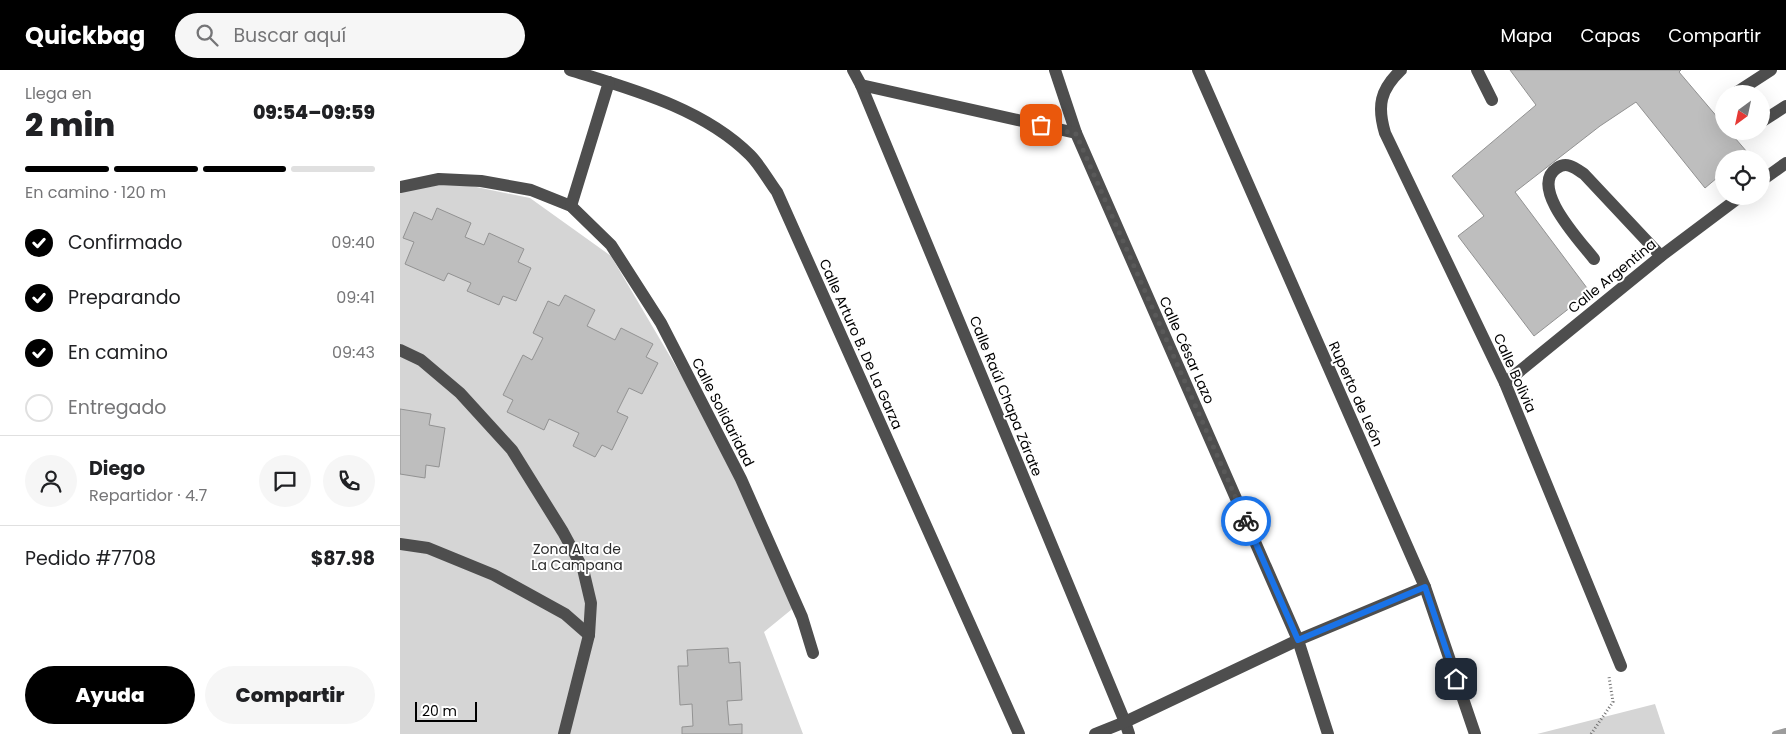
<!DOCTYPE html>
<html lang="es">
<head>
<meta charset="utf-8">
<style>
	:root { --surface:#fff; --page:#f6f6f6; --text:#202124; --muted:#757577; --line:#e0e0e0; --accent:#000 }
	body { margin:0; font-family:Poppins,sans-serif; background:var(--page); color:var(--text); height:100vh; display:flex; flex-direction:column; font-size:19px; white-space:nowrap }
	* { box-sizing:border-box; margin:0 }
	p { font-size:16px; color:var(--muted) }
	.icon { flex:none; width:28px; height:28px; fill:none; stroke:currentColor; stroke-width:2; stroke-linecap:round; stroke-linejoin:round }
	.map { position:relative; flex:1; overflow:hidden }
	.side { display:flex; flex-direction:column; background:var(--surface); width:400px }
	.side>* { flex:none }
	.needle { width:32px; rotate:213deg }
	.controls { position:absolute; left:1315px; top:15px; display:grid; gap:10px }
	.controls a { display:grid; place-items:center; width:55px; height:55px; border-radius:50%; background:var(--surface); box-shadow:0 5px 20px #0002; font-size:25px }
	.scale { position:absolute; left:15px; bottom:12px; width:62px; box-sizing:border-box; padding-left:5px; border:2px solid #000; border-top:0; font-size:14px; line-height:18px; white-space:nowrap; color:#000; -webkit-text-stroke:4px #fff; paint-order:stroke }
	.pin { position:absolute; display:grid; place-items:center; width:42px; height:42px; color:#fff; margin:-21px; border-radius:10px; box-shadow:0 2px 8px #0006 }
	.courier { position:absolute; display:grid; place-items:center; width:50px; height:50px; margin:-25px; border:4px solid #1a73e8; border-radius:50%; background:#fff; color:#222; box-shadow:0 1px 6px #0007 }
	.overview em { font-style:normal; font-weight:800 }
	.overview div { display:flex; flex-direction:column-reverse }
	.overview { display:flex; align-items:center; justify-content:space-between; height:85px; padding:0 25px }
	h1 { font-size:32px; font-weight:800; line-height:38px }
	.bar { display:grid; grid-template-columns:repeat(4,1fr); gap:8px 5px; align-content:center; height:60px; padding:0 25px }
	.bar i { height:6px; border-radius:4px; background:var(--line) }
	.bar .active { background:var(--accent) }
	.bar p { grid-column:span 4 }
	.line { display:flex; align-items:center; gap:12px; padding:0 25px; border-top:1px solid var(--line) }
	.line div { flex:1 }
	.round { display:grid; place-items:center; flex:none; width:52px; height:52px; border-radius:26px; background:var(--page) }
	ol { padding:0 25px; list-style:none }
	li { display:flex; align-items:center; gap:15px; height:55px }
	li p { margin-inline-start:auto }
	li .icon { padding:5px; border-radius:50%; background:var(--accent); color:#fff; stroke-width:4 }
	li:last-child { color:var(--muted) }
	li i { width:28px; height:28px; border:2px solid var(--line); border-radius:50% }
	.cta { display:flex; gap:10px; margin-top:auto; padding:10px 25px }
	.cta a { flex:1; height:58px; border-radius:30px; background:var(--accent); color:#fff; font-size:20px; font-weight:800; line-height:58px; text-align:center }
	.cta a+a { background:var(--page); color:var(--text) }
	header { display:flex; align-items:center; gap:30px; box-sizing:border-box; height:70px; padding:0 25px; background:var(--accent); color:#fff }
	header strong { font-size:24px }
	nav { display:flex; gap:28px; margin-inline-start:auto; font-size:18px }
	.search { width:350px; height:45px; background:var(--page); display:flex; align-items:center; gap:12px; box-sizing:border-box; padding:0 18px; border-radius:28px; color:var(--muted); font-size:19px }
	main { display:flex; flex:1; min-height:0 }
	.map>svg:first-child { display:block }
	.green { fill:#d5d5d5 }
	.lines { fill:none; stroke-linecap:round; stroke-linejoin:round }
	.stream { stroke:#9c9c9c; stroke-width:6 }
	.building { fill:#bebebe; stroke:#929292 }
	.path { stroke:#707070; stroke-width:3; stroke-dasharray:1 2.5; stroke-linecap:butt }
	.minor { stroke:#4e4e4e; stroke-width:12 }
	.done { stroke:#595959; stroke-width:5; stroke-dasharray:0 9 }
	.route { stroke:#1a73e8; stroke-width:6 }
	.labels { text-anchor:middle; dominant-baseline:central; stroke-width:4; stroke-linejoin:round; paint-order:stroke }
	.street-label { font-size:14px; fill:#000; stroke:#fff }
	.park-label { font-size:14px; fill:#2c2c2c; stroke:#fff }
</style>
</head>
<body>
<header>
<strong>Quickbag</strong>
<div class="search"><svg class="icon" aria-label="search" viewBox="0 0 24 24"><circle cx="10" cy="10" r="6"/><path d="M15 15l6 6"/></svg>Buscar aquí</div>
<nav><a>Mapa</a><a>Capas</a><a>Compartir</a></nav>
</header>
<main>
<section class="side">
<div class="overview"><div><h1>2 min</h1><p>Llega en</p></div><em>09:54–09:59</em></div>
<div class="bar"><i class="active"></i><i class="active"></i><i class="active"></i><i></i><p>En camino · 120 m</p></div>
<ol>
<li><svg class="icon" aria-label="check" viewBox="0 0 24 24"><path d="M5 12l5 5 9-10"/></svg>Confirmado<p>09:40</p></li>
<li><svg class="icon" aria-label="check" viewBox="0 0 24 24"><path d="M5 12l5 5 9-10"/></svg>Preparando<p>09:41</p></li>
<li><svg class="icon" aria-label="check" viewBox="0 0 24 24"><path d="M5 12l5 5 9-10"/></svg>En camino<p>09:43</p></li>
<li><i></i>Entregado</li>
</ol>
<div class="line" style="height:90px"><a class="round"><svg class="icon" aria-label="person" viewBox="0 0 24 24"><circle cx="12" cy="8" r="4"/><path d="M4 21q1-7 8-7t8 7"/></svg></a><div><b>Diego</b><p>Repartidor · 4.7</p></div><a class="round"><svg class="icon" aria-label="chat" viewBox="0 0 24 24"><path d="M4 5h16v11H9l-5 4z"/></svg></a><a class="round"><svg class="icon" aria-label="phone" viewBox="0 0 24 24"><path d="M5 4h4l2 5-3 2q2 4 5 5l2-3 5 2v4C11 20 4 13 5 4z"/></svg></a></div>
<div class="line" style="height:65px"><div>Pedido #7708</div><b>$87.98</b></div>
<div class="cta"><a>Ayuda</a><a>Compartir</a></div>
</section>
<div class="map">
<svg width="1386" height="664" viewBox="0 0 1386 664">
	<rect width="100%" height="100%" fill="#fff"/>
	<g class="green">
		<polygon points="28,107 130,128 211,186 301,339 397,535 364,562 403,664 0,664 0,117"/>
		<polygon points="1255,634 1265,664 1137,664"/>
	</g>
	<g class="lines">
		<polyline class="stream" points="1375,664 1386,661"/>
	</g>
	<g class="building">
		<polygon points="1110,0 1281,0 1279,2 1324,55 1324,61 1329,61 1347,82 1340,89 1324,89 1324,102 1305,118 1236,32 1200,56 1115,122 1190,222 1134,266 1058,166 1084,146 1052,106 1136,35"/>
		<polygon points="37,138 71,153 65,167 84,175 89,163 124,179 118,192 131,198 116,231 103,226 99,235 67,221 71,213 48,203 44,211 5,194 14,172 3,168 14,142 32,150"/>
		<polygon points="165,225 195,240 187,256 215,270 221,258 253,274 246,287 258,293 242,324 229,318 217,342 228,347 212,380 202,375 195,387 173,376 179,363 149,349 144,360 107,342 113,330 103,325 123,285 132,290 143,268 133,263 148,231 159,236"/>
		<polygon points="0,339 31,344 29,355 45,358 39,397 26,395 25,408 0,404"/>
		<polygon points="328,578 329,593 340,592 342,630 327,631 329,655 342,654 342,664 282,664 282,657 293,656 292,634 280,635 278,596 288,596 287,580"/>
	</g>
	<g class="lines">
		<polyline class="path" points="1191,664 1213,632 1209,607"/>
		<g class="minor">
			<path d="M170 0C231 19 303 38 350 85 360 95 368 110 377 122L619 664"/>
			<polyline points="453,0 461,15 725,652 729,664"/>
			<polyline points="655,0 676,63 898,570 928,664"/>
			<polyline points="798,0 1025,517 1075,664"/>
			<path d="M1001 0C980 20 977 36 985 63L1105 313 1221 596"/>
			<polyline points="1077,0 1092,30"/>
			<polyline points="461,15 676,63"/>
			<polyline points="1334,24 1371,0"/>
			<polyline points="1361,52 1386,36"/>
			<polyline points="1361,111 1386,93"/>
			<polyline points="0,117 39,109 81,111 131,120 171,136 211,175 261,253 341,409 402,547 413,583"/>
			<polyline points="171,136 209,12"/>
			<path d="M1194 189C1181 172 1128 117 1157 98 1167 91 1175 98 1184 104L1261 186"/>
			<polyline points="0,280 21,290 60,323 112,380 163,462 183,499 191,533 189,565 164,664"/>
			<polyline points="1105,313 1261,186 1341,126"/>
			<polyline points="0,474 28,478 94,505 165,544 189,565"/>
			<polyline points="695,664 725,652 898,570 1025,517"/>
		</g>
	</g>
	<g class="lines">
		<polyline class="done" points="641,55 676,64 846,451"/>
		<polyline class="route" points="846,451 898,570 1025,517 1056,609"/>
	</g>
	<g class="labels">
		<g class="street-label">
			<text transform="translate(1212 206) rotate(-39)">Calle Argentina</text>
			<text transform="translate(461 274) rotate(66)">Calle Arturo B. De La Garza</text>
			<text transform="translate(787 280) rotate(66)">Calle César Lazo</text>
			<text transform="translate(1115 303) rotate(66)">Calle Bolivia</text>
			<text transform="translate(956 324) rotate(66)">Ruperto de León</text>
			<text transform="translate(606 326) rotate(68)">Calle Raúl Chapa Zárate</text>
			<text transform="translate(323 342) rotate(63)">Calle Solidaridad</text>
		</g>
		<g class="park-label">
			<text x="177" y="479">Zona Alta de<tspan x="177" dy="16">La Campana</tspan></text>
		</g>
	</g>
</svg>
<div class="controls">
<a><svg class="needle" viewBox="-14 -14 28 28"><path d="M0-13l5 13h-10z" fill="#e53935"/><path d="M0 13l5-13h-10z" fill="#757577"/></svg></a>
<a><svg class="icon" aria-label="locate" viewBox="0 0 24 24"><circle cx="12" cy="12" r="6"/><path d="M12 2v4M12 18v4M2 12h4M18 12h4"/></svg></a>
</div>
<div class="scale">20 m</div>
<div class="pin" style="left:641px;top:55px;background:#ea580c"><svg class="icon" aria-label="bag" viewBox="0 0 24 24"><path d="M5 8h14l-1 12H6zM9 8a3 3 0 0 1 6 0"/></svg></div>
<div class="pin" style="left:1056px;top:609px;background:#1f2937"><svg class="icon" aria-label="home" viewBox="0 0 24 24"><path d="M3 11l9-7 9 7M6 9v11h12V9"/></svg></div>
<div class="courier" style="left:846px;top:451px"><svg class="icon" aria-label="bike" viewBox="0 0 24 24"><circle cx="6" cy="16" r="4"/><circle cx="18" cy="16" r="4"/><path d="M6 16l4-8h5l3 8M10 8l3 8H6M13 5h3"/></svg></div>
</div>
</main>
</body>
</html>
